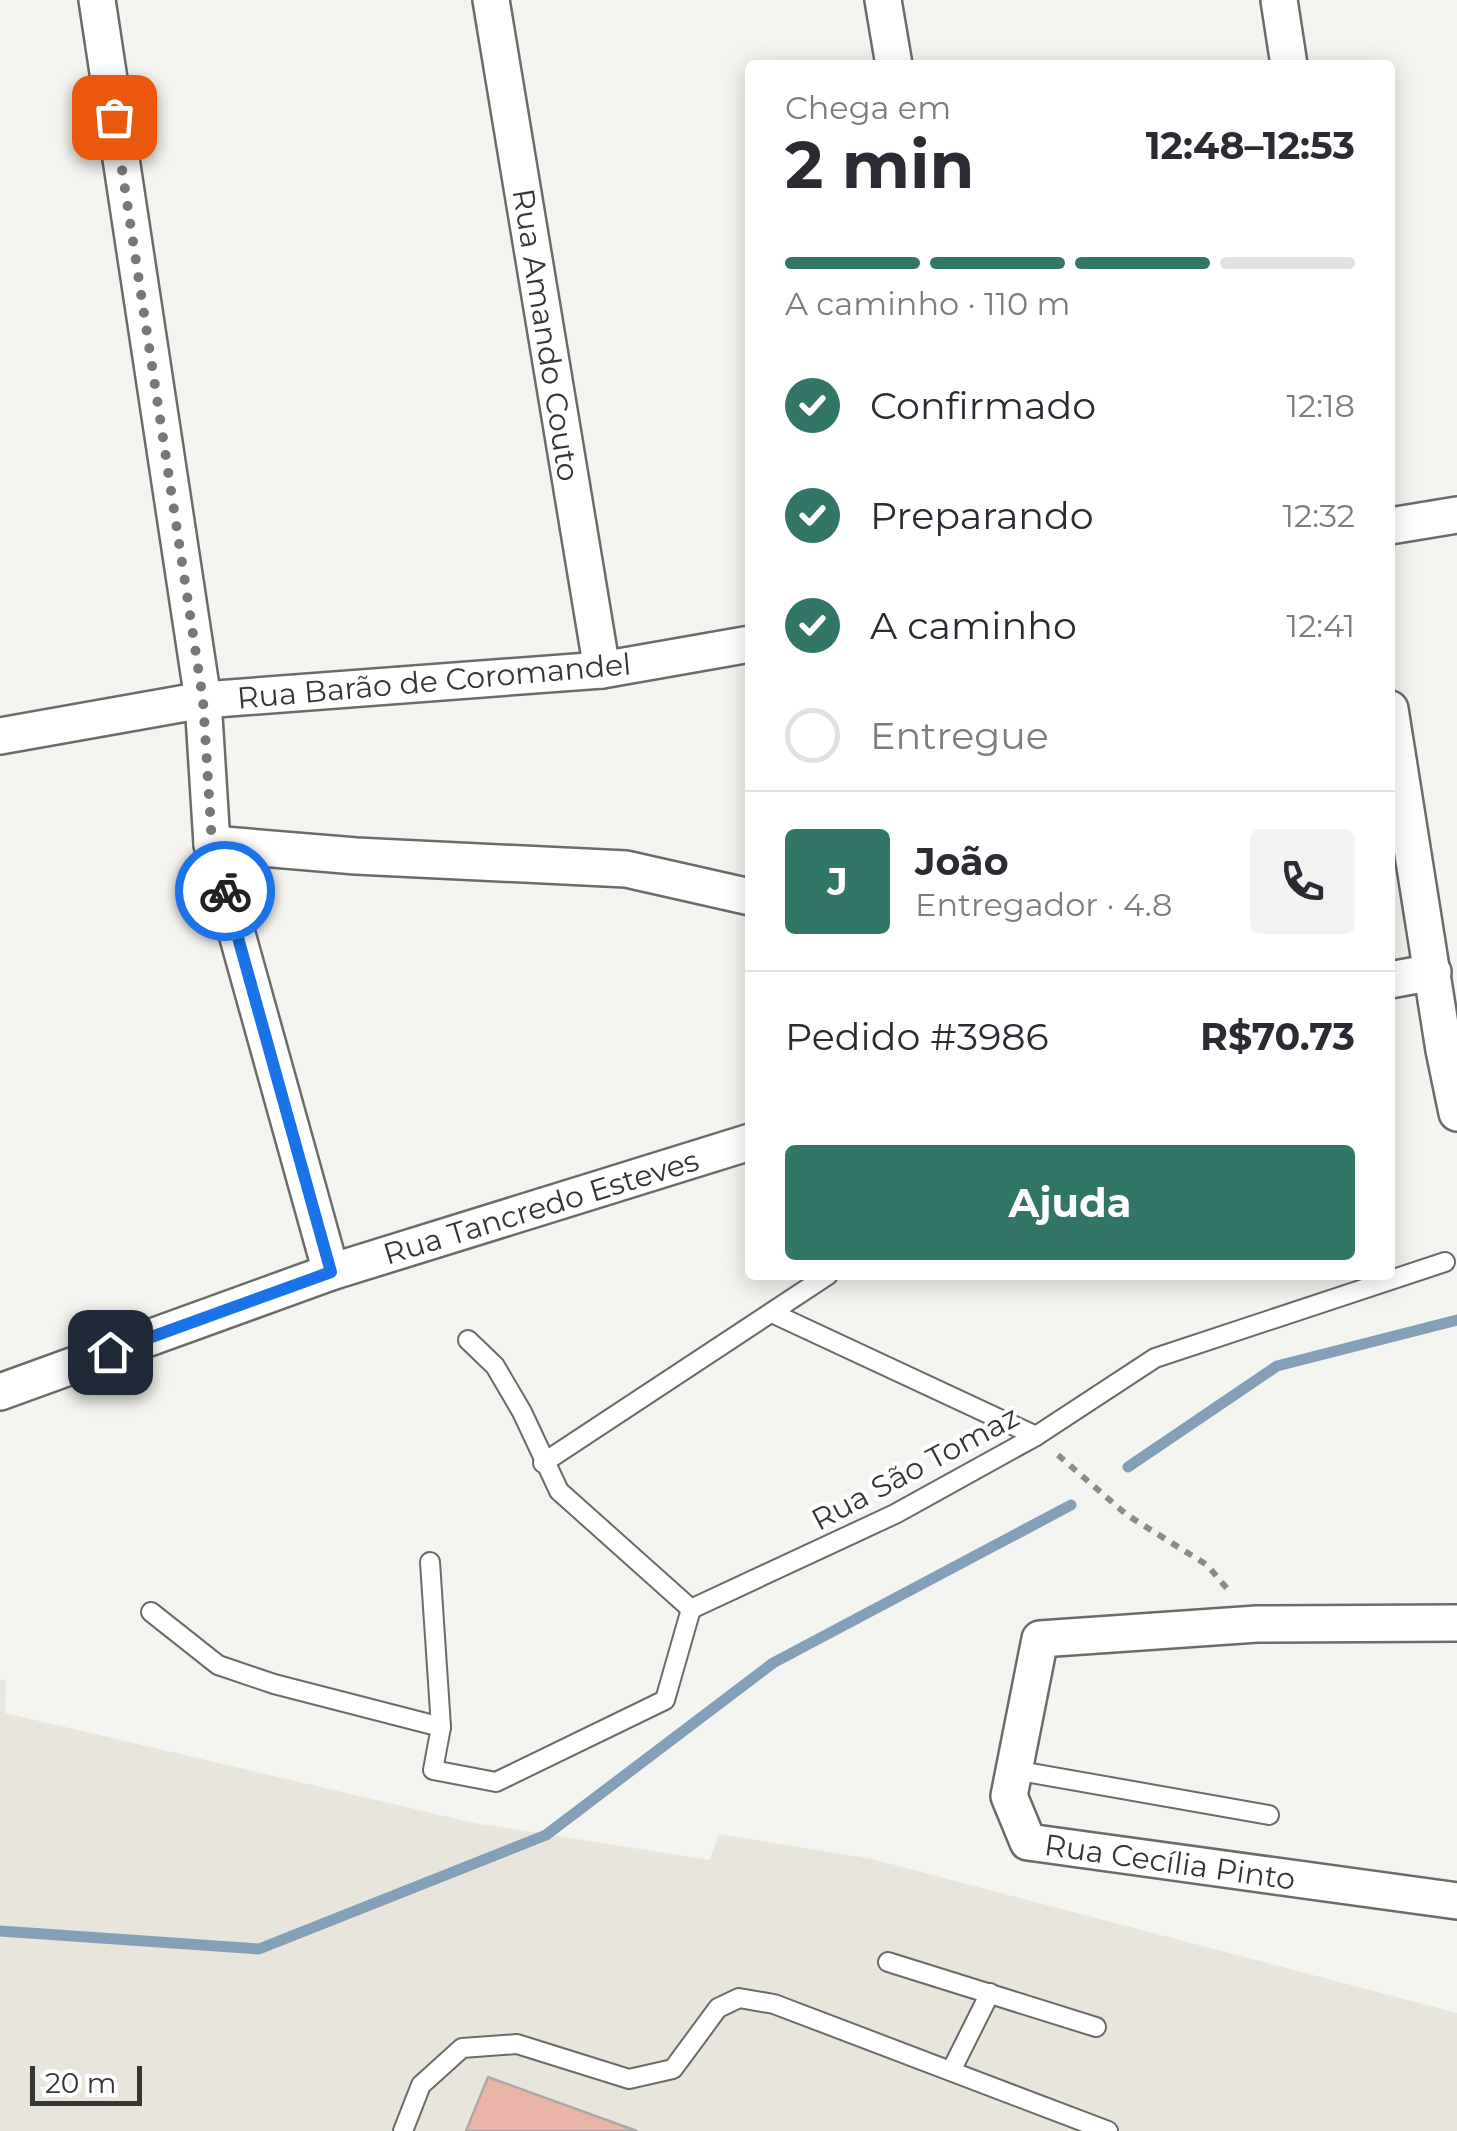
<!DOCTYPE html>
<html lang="pt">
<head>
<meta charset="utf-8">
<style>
	:root { --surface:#fff; --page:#f2f2f3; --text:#2b2b33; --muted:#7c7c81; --line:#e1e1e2; --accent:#327668 }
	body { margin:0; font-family:Montserrat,sans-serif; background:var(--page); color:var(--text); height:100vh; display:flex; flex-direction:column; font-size:38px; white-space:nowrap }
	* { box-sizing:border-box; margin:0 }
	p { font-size:32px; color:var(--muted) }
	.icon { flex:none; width:55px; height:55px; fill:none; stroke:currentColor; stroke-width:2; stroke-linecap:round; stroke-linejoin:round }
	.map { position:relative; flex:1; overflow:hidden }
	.drawer { position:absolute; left:745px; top:60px; width:650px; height:1220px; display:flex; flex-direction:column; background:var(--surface); border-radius:10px; box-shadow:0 5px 25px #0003 }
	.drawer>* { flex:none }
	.scale { position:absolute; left:30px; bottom:25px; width:112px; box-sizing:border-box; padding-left:10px; border:5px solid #353533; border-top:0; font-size:28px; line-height:35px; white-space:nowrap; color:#353533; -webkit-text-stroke:8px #fff; paint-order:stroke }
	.pin { position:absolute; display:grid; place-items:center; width:85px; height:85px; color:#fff; margin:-42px; border-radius:20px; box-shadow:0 5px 15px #0006 }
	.courier { position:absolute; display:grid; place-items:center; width:100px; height:100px; margin:-50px; border:8px solid #1a73e8; border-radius:50%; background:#fff; color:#222; box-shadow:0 2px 12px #0007 }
	.head em { font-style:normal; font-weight:700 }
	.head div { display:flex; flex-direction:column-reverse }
	.head { display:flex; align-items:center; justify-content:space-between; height:170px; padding:0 40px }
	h1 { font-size:65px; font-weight:700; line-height:75px }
	.bar { display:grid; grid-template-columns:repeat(4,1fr); gap:15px 10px; align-content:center; height:120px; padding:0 40px }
	.bar i { height:12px; border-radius:8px; background:var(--line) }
	.bar .selected { background:var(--accent) }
	.bar p { grid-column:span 4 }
	.line { display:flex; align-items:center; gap:25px; padding:0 40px; border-top:2px solid var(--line) }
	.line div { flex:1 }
	.round { display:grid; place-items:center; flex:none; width:105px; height:105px; border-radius:10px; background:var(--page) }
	ol { padding:0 40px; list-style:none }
	li { display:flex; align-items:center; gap:30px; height:110px }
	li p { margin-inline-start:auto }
	li .icon { padding:10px; border-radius:50%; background:var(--accent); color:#fff; stroke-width:4 }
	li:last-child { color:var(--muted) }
	li i { width:55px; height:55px; border:5px solid var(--line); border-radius:50% }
	.button { display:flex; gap:20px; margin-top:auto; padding:20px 40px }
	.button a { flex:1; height:115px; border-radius:10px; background:var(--accent); color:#fff; font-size:40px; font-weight:700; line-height:115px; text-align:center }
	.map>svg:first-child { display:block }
	.built { fill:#e8e6dc }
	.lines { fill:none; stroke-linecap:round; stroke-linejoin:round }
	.stream { stroke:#849fb8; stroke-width:11 }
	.building { fill:#e9b3a6; stroke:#aca8a7; stroke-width:2.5 }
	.lane-casing { stroke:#6b6b68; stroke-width:22 }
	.street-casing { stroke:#6b6b68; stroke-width:40 }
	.path { stroke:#8b8b88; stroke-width:6; stroke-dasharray:8 8; stroke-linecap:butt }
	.lane { stroke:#fff; stroke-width:18 }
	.street { stroke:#fff; stroke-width:35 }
	.done { stroke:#787875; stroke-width:10; stroke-dasharray:0 18 }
	.route { stroke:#1a73e8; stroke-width:12 }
	.labels { text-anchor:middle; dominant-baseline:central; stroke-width:8; stroke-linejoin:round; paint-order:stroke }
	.street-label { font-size:30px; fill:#353533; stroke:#fff }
</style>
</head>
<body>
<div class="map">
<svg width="1457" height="2131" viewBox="0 0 1457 2131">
	<rect width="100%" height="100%" fill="#f3f3ef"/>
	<polygon class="built" points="0,1679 6,1681 5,1713 474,1823 710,1860 719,1834 872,1859 1457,2013 1457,2131 0,2131"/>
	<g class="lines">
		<g class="stream">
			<polyline points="1128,1467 1277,1366 1457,1320"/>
			<polyline points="0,1931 259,1949 546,1835 773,1663 1071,1505"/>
		</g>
	</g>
	<polygon class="building" points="488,2077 637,2131 466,2131"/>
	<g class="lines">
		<defs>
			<g id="lane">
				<polyline points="772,1313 1036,1436"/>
				<polyline points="468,1340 495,1366 522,1412 559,1491 691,1609"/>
				<polyline points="543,1463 828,1275"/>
				<polyline points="430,1562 441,1727 433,1770 496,1782 665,1700 691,1609"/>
				<polyline points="691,1609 895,1514 1036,1436 1155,1358 1445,1262"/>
				<polyline points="151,1612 218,1665 274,1684 441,1727"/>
				<polyline points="1014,1770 1269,1815"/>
				<polyline points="888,1962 1096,2027"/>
				<polyline points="951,2071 990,1993"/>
				<polyline points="403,2131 421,2085 462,2048 517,2044 629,2079 673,2069 718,2008 739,1998 774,2004 1108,2131"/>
			</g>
			<g id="street">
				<polyline points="97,0 203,700 212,844 331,1272"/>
				<polyline points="491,0 602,670"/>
				<polyline points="883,0 894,65"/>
				<polyline points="1279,0 1289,65"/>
				<polyline points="1390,526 1457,515"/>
				<polyline points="1390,709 1444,1050 1457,1113"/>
				<polyline points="0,736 203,700 602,670 750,644"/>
				<polyline points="212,844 356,856 626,869 750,897"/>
				<polyline points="1390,980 1433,972"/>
				<polyline points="0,1392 331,1272 750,1142"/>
				<polyline points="1457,1623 1257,1624 1040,1639 1009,1796 1028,1842 1457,1901"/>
			</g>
		</defs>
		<use href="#lane" class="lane-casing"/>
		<use href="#street" class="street-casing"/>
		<polyline class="path" points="1058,1455 1127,1515 1207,1565 1230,1592"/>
		<use href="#lane" class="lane"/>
		<use href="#street" class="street"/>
	</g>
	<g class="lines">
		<polyline class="done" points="114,117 203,700 212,844 225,891"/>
		<polyline class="route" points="110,1352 331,1272 225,891"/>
	</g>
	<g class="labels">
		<g class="street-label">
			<text transform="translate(546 335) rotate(81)">Rua Amando Couto</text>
			<text transform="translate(434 681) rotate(-5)">Rua Barão de Coromandel</text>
			<text transform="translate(541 1207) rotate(-17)">Rua Tancredo Esteves</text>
			<text transform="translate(915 1468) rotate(-28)">Rua São Tomaz</text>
			<text transform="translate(1170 1862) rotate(8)">Rua Cecília Pinto</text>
		</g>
	</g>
</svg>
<div class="scale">20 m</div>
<div class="pin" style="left:114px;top:117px;background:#ea580c"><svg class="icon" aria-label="bag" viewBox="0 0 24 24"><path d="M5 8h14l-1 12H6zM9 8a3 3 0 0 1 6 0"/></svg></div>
<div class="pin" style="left:110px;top:1352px;background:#1f2937"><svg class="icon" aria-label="home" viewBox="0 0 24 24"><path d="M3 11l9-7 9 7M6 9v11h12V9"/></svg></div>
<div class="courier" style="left:225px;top:891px"><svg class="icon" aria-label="bike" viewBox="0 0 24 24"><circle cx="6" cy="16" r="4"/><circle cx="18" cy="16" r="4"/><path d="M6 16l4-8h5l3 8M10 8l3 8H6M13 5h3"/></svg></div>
<section class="drawer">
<div class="head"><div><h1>2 min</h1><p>Chega em</p></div><em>12:48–12:53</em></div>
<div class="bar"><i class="selected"></i><i class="selected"></i><i class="selected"></i><i></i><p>A caminho · 110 m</p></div>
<ol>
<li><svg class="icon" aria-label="check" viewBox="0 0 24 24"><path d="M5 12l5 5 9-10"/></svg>Confirmado<p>12:18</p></li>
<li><svg class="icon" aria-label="check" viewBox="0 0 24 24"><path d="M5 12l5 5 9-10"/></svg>Preparando<p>12:32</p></li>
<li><svg class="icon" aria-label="check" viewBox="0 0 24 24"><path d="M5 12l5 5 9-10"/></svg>A caminho<p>12:41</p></li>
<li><i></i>Entregue</li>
</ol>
<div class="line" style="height:180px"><b class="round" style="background:var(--accent);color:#fff">J</b><div><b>João</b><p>Entregador · 4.8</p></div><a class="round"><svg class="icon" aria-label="phone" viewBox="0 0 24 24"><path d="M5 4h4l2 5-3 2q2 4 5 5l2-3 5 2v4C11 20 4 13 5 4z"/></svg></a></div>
<div class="line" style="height:130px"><div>Pedido #3986</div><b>R$70.73</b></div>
<div class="button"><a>Ajuda</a></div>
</section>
</div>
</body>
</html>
